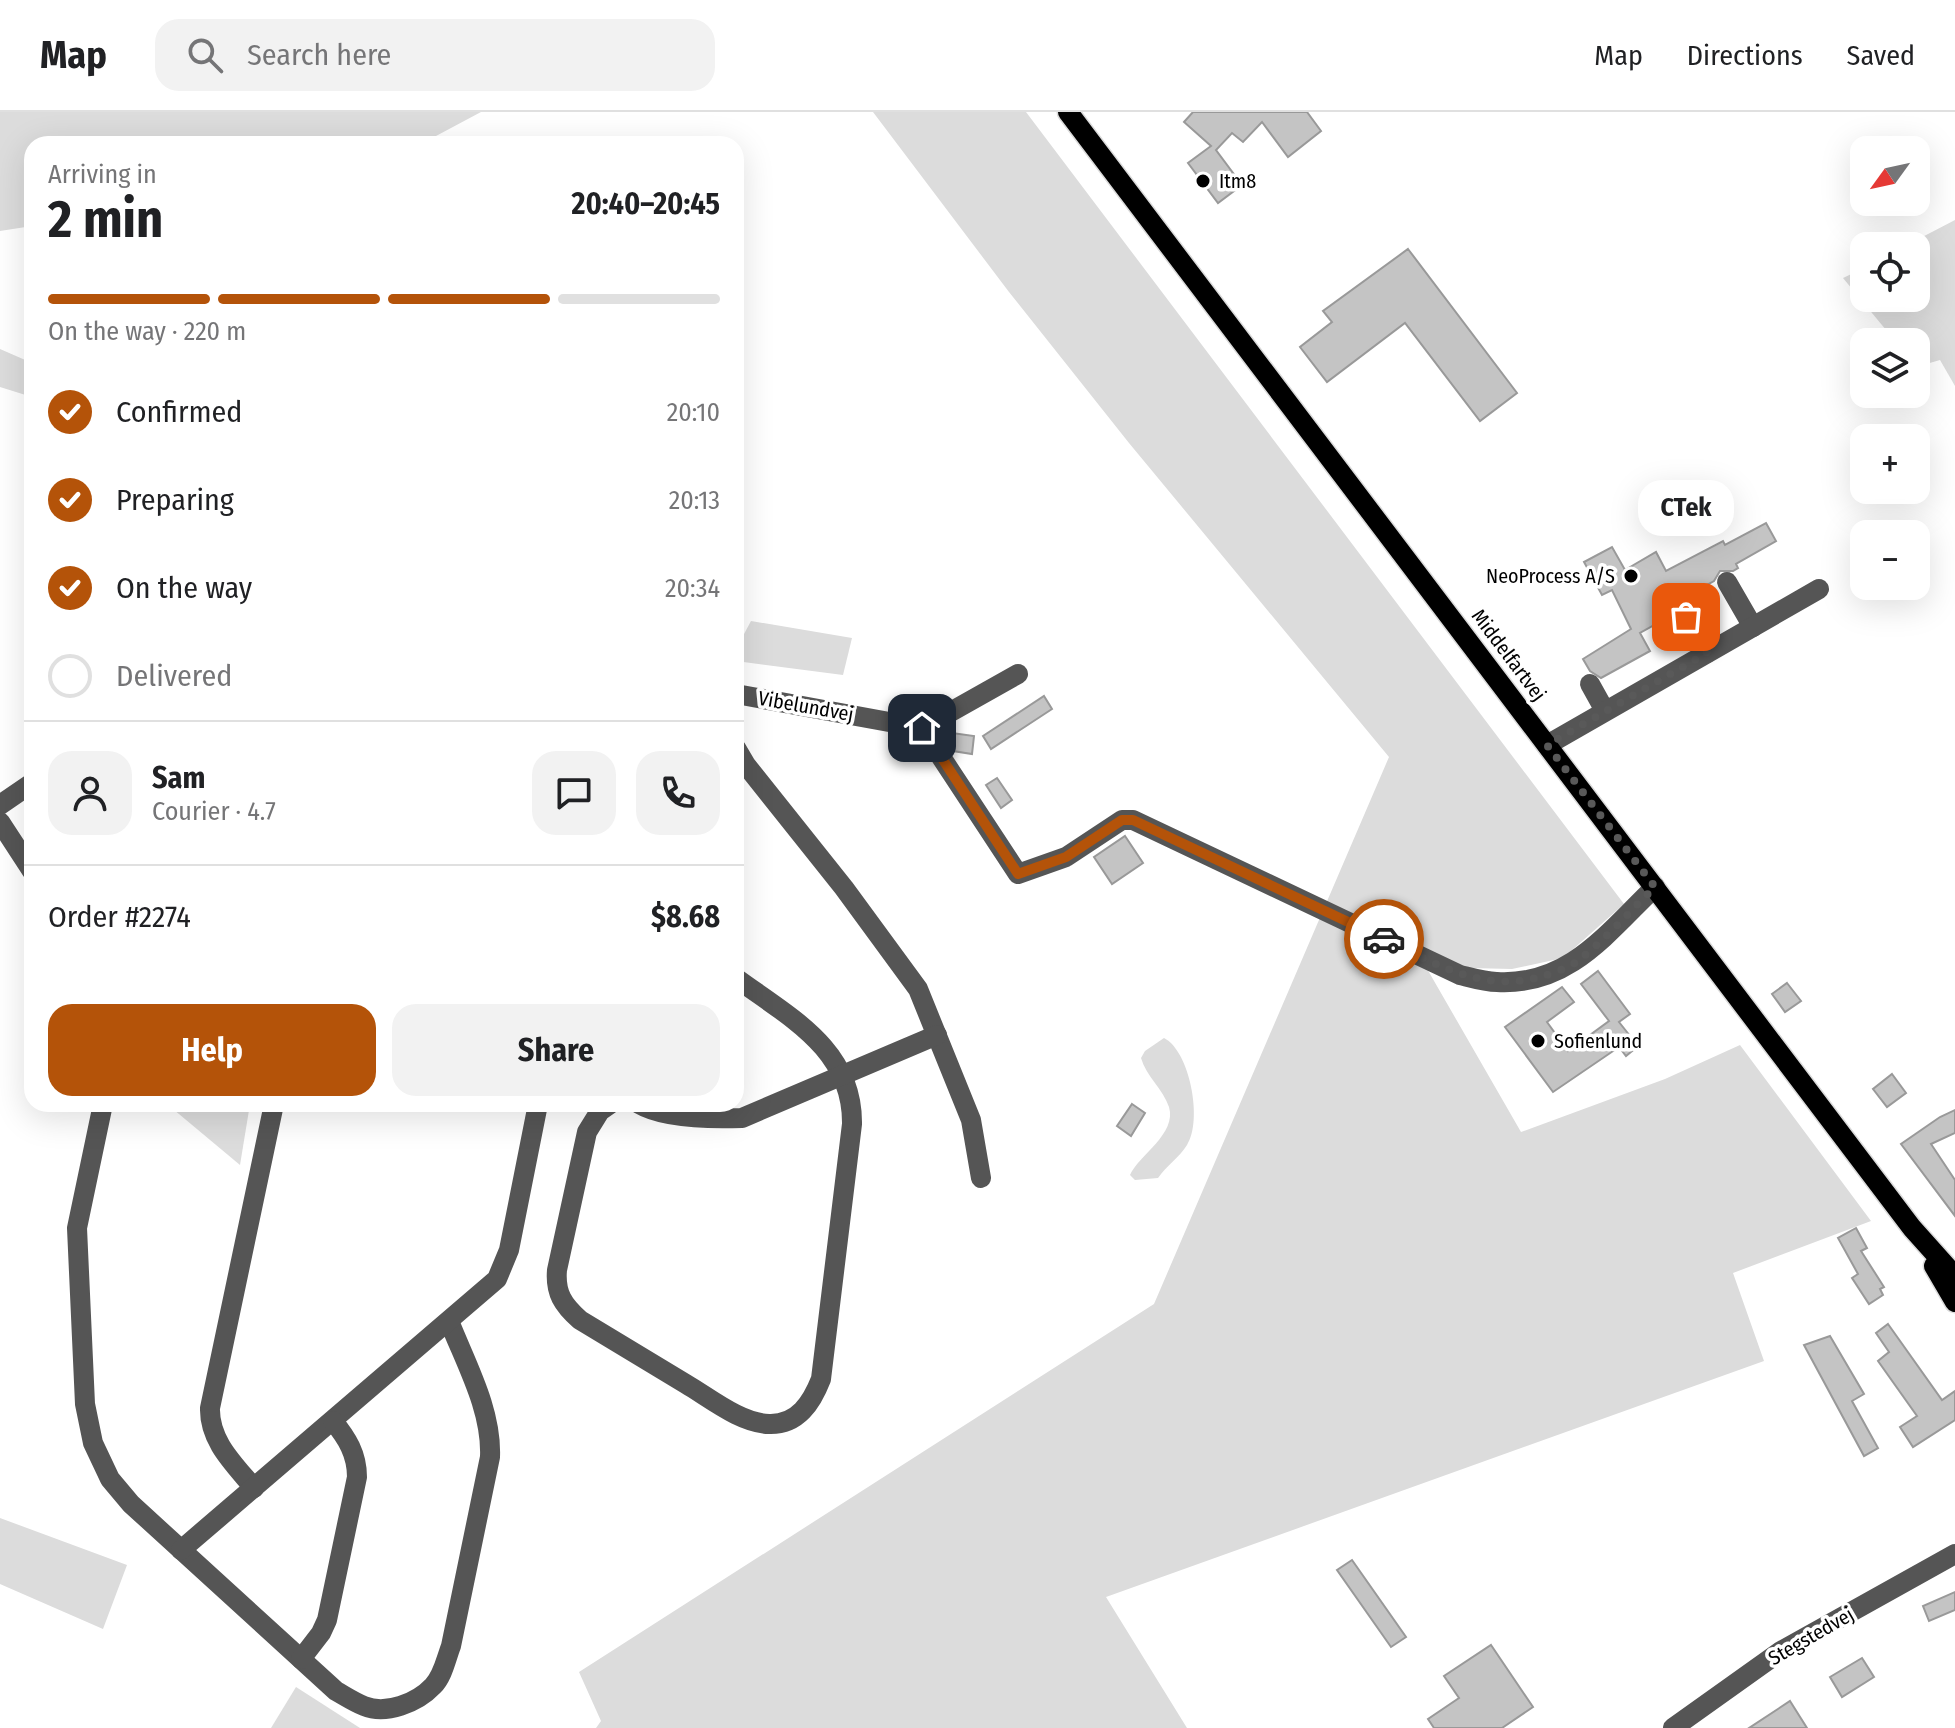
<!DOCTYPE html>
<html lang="en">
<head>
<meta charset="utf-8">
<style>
	:root { --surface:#fff; --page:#f2f2f2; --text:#202124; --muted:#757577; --line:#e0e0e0; --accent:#b45309 }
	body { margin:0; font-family:"Fira Sans Condensed",sans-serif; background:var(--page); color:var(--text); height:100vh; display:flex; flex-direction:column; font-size:30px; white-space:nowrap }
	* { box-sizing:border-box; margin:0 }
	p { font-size:26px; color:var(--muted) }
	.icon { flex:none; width:44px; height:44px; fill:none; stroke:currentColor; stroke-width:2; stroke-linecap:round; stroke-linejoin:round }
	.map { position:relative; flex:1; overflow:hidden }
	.sheet { position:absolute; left:24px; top:24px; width:720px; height:976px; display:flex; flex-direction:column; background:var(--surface); border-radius:24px; box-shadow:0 8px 32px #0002 }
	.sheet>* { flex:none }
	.needle { width:52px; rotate:237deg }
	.fabs { position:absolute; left:1850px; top:24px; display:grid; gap:16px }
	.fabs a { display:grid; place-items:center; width:80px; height:80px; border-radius:16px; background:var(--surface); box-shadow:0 8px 32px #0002; font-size:40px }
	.pin { position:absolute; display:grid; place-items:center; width:68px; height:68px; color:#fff; margin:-34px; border-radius:16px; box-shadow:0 4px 12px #0006 }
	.courier { position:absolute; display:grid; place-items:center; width:80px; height:80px; margin:-40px; border:6px solid #b45309; border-radius:50%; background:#fff; color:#222; box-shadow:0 2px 10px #0007 }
	.bubble { position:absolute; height:56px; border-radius:24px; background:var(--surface); box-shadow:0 8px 32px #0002; font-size:26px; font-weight:700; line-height:56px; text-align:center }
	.summary em { font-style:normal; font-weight:700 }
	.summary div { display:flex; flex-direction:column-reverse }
	.summary { display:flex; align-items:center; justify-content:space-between; height:136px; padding:0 24px }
	h1 { font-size:52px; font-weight:700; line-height:60px }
	.bar { display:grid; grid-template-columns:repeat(4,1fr); gap:12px 8px; align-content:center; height:96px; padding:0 24px }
	.bar i { height:10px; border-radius:6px; background:var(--line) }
	.bar .selected { background:var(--accent) }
	.bar p { grid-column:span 4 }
	.line { display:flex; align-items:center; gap:20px; padding:0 24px; border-top:2px solid var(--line) }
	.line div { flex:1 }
	.round { display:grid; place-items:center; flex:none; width:84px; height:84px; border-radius:24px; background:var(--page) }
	ol { padding:0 24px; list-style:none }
	li { display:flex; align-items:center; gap:24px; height:88px }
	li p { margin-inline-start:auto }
	li .icon { padding:8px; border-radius:50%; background:var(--accent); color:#fff; stroke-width:4 }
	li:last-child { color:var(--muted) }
	li i { width:44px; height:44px; border:4px solid var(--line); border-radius:50% }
	.cta { display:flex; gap:16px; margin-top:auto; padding:16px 24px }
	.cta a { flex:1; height:92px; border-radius:24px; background:var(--accent); color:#fff; font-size:32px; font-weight:700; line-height:92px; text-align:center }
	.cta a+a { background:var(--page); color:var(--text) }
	header { display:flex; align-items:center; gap:48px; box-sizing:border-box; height:112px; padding:0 40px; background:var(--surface); border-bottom:2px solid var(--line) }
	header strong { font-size:38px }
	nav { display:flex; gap:44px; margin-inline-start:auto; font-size:28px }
	.search { width:560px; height:72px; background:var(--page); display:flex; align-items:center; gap:20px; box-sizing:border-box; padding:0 28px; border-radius:24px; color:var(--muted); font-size:30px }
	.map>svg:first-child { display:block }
	.green { fill:#dcdcdc }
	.building { fill:#c4c4c4; stroke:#999; stroke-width:2 }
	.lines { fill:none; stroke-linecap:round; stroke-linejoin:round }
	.major-casing { stroke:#dbdbdb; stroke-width:23 }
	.minor { stroke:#555; stroke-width:20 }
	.major { stroke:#000; stroke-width:20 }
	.done { stroke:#595959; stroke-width:8; stroke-dasharray:0 14.4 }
	.route { stroke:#b45309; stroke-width:10 }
	.poi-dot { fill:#000; stroke:#fff; stroke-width:3 }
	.labels { text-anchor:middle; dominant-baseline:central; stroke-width:7; stroke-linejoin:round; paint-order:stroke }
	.poi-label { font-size:20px; fill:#000; stroke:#fff; text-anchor:start }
	.street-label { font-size:20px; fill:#000; stroke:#fff }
</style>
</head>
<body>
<header>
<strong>Map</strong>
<div class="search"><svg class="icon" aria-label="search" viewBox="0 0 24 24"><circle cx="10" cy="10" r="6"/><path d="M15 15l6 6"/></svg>Search here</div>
<nav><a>Map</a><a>Directions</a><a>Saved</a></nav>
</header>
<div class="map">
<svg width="1955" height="1616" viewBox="0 0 1955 1616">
	<rect width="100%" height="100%" fill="#fff"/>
	<g class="green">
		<polygon points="0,0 481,0 421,32 32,32 32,114 0,119"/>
		<polygon points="873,0 1026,0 1624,792 1563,846 1512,857 1426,855 1521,1020 1665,967 1740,933 1871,1109 1733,1161 1764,1249 1106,1485 1187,1616 596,1616 601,1609 579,1560 1154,1192 1389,645 1129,331 1009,180"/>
		<polygon points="1955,108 1955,274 1940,248 1916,255 1916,230 1896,230 1843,166 1864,156 1864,186 1916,186 1916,134 1905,134"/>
		<polygon points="0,237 32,251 32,285 0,275"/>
		<polygon points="751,509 852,526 843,563 736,549 736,537"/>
		<path d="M1164 926C1190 939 1203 1009 1187 1033 1180 1045 1166 1054 1158 1066L1135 1068 1130 1063C1139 1043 1177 1022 1169 995 1163 977 1146 964 1141 946L1145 939Z"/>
		<polygon points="167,992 250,992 240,1053"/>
		<polygon points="0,1406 127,1453 103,1517 0,1472"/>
		<polygon points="296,1575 360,1616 271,1616"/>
	</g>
	<g class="building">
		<polygon points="1193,0 1307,0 1321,19 1288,45 1262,10 1243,30 1232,21 1216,38 1242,73 1218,91 1188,51 1211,34 1184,10"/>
		<polygon points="1408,137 1517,281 1480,309 1405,211 1327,270 1300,235 1332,210 1323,199"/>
		<polygon points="1766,411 1776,429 1736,452 1738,456 1733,459 1720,459 1714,469 1687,484 1692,493 1680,493 1674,502 1640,521 1650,539 1601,566 1590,559 1583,547 1631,517 1612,478 1602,483 1584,450 1612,435 1625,458 1656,440 1666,459 1723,429 1725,433"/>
		<polygon points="1044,584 1052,597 991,637 983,624"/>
		<polygon points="952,621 974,624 972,642 953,639 951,636"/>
		<polygon points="997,666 1012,688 1001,696 986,673"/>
		<polygon points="1125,724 1143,751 1112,772 1094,745"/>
		<polygon points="1598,859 1630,902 1619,910 1638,934 1626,944 1619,935 1553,980 1505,915 1562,875 1574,890 1547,910 1568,939 1609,909 1581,872"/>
		<polygon points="1787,871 1801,889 1785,900 1772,882"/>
		<polygon points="1892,962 1906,981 1887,995 1873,977"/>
		<polygon points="1132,992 1145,1001 1131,1024 1117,1014"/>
		<polygon points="1955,998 1955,1021 1931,1032 1955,1068 1955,1104 1901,1032 1940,1005"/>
		<polygon points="1856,1116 1867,1136 1861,1139 1884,1175 1880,1177 1883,1183 1869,1192 1852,1166 1858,1162 1838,1126"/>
		<polygon points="1888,1212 1942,1288 1955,1279 1955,1308 1913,1335 1900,1315 1917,1304 1878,1249 1889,1240 1876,1221"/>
		<polygon points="1830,1224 1864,1282 1852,1289 1878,1336 1864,1344 1804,1233"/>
		<polygon points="1352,1448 1406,1525 1391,1535 1337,1458"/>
		<polygon points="1955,1480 1955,1498 1929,1509 1923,1494"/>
		<polygon points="1491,1533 1533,1595 1502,1616 1434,1616 1428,1607 1459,1586 1444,1564"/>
		<polygon points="1862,1546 1874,1565 1842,1585 1830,1565"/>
		<polygon points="1790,1589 1807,1616 1749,1616"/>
	</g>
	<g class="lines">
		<defs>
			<g id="major">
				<polyline points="1068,0 1912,1116 1955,1164"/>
				<polyline points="1934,1154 1955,1190"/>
			</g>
		</defs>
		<use href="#major" class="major-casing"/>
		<g class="minor">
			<polyline points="1727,470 1753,515"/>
			<polyline points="1686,505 1707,541"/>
			<polyline points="1590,572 1605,599"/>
			<polyline points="736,582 922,616 1018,562"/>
			<path d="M922 616 1018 762 1066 745 1122 708H1133L1460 863C1472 866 1485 870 1497 870 1569 874 1607 821 1655 775"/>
			<polyline points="1547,633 1819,477"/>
			<polyline points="736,636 746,653 844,776 918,877 971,1008 981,1066"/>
			<polyline points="0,693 32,671"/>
			<polyline points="0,710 32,759"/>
			<path d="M103 992 77 1116 85 1292 93 1331 110 1367 131 1392 336 1579C345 1584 354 1590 364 1594 386 1603 417 1591 433 1574 443 1564 446 1547 451 1534L490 1345C492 1298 466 1252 449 1209"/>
			<path d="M610 992 600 999 587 1020 557 1158C555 1181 563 1193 580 1208 616 1230 651 1251 686 1272 710 1286 740 1311 769 1312 798 1313 812 1290 821 1267L852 1012C853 937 789 905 736 866"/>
			<path d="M639 992C664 1007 713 1007 742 1006L937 923"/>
			<path d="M254 1376C234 1352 209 1329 210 1296L274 992"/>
			<polyline points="181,1438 497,1167 509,1138 538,992"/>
			<path d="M301 1547 321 1521 327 1508 357 1365C357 1342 347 1326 333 1309"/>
			<polyline points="1673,1616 1781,1539 1955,1442"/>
		</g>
		<use href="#major" class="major"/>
	</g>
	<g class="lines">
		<path class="done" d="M1384 827C1434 851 1482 881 1540 865 1553 861 1569 856 1579 848 1606 827 1630 799 1655 775L1547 633 1707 541 1686 505"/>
		<polyline class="route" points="922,616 1018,762 1066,745 1122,708 1133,708 1384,827"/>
	</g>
	<g class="poi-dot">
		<circle cx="1203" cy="69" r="8"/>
		<circle cx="1631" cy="464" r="8"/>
		<circle cx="1538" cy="929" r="8"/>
	</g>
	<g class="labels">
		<g class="poi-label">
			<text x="1219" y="69">Itm8</text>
			<text x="1615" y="464" text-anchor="end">NeoProcess A/S</text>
			<text x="1554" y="929">Sofienlund</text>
		</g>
		<g class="street-label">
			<text transform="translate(1509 543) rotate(53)">Middelfartvej</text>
			<text transform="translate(806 594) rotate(10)">Vibelundvej</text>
			<text transform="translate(1811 1524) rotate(-30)">Stegstedvej</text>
		</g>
	</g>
</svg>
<div class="fabs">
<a><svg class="needle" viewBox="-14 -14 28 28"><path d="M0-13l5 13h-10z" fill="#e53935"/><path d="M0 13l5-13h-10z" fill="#757577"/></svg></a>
<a><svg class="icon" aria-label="locate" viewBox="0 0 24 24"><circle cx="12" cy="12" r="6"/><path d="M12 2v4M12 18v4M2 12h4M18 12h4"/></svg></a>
<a><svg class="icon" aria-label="layers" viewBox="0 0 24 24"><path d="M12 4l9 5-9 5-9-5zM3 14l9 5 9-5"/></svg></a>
<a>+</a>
<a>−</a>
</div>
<div class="pin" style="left:1686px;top:505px;background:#ea580c"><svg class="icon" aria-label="bag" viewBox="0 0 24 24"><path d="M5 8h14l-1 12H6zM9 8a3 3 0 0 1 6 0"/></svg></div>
<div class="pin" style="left:922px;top:616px;background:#1f2937"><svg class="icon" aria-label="home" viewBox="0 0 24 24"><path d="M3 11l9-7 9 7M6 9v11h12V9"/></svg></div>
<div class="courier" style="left:1384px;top:827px"><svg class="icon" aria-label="car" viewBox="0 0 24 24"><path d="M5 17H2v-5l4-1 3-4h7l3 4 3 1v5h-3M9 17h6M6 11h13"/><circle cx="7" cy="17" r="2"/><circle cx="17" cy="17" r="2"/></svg></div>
<div class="bubble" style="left:1638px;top:368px;width:96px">CTek</div>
<section class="sheet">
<div class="summary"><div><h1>2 min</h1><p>Arriving in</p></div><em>20:40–20:45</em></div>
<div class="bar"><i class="selected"></i><i class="selected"></i><i class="selected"></i><i></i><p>On the way · 220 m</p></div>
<ol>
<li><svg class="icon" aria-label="check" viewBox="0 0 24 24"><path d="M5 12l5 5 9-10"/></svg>Confirmed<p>20:10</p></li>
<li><svg class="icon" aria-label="check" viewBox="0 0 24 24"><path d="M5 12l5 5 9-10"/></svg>Preparing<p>20:13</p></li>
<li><svg class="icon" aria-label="check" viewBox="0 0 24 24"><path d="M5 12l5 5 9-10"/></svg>On the way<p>20:34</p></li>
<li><i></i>Delivered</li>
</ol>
<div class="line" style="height:144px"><a class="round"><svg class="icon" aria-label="person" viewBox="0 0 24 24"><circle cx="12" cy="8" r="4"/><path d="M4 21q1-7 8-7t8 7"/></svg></a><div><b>Sam</b><p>Courier · 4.7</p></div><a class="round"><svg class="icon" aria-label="chat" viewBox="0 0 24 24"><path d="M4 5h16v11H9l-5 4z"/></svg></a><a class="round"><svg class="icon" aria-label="phone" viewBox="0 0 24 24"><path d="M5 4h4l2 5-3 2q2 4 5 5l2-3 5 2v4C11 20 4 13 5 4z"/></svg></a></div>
<div class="line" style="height:104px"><div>Order #2274</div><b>$8.68</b></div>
<div class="cta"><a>Help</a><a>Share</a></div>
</section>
</div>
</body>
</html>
